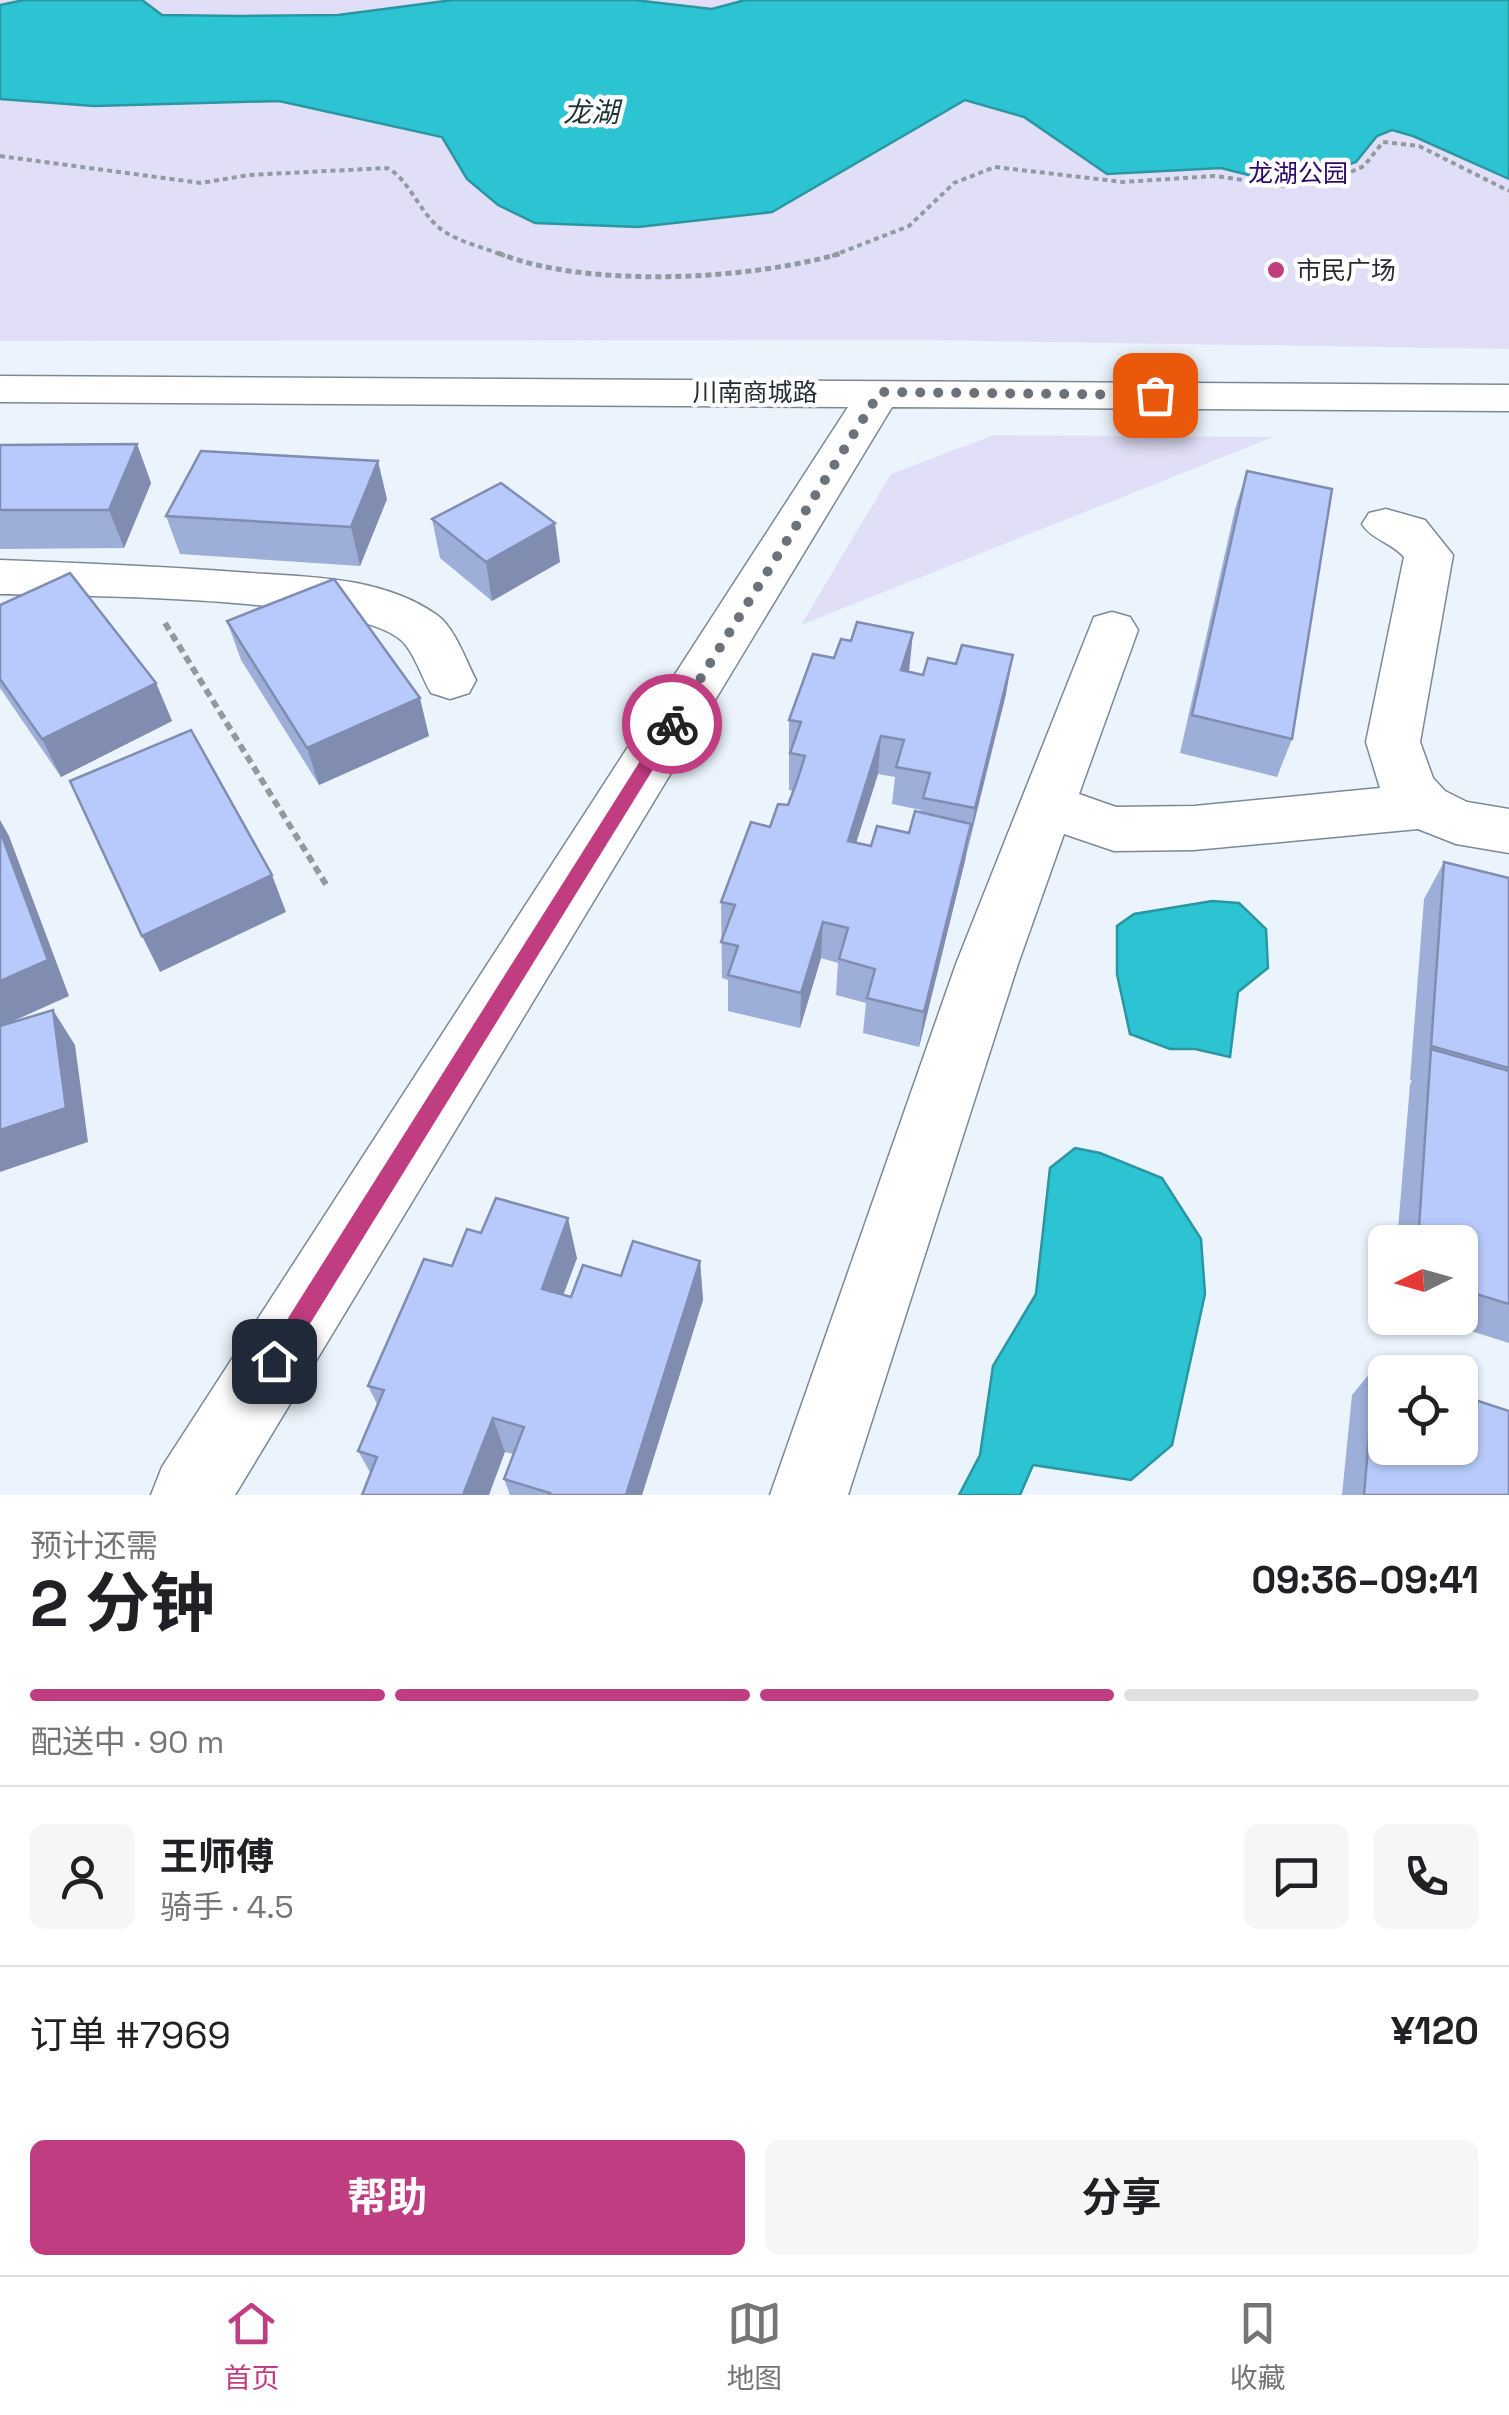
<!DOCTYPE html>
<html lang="zh">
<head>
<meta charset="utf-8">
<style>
	:root { --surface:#fff; --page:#f6f6f6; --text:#202124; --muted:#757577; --line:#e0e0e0; --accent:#c13d81 }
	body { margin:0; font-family:"Space Grotesk","Noto Sans SC",sans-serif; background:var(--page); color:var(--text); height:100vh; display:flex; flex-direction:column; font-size:38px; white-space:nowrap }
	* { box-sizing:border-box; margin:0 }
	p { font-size:32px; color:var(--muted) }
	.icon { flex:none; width:55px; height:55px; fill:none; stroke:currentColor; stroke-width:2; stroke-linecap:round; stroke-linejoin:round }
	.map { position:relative; height:1495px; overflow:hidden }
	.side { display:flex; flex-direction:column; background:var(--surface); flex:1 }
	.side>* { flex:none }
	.needle { width:65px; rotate:265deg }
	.fabs { position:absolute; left:1368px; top:1225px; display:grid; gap:20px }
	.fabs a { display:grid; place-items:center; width:110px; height:110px; border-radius:15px; background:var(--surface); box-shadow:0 2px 8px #0004; font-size:50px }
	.pin { position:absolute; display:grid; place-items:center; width:85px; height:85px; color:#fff; margin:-42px; border-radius:20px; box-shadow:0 5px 15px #0006 }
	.courier { position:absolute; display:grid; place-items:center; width:100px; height:100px; margin:-50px; border:8px solid #c13d81; border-radius:50%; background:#fff; color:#222; box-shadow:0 2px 12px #0007 }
	.summary em { font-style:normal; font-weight:700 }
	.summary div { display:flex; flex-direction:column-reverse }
	.summary { display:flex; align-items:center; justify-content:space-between; height:170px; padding:0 30px }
	h1 { font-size:65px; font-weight:700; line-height:75px }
	.bar { display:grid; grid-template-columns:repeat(4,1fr); gap:15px 10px; align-content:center; height:120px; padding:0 30px }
	.bar i { height:12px; border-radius:8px; background:var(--line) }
	.bar .current { background:var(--accent) }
	.bar p { grid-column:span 4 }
	.line { display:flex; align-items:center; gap:25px; padding:0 30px; border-top:2px solid var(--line) }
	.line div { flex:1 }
	.round { display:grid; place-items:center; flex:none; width:105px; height:105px; border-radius:15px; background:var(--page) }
	.action { display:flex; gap:20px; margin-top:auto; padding:20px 30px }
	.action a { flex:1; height:115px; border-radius:15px; background:var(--accent); color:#fff; font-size:40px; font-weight:700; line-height:115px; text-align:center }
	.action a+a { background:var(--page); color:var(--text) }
	.dock { display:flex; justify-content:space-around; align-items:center; height:140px; border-top:2px solid var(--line); background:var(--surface); font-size:28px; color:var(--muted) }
	.dock a { display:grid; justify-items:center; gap:5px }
	.dock .current { color:var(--accent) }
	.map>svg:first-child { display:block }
	.green { fill:#e0dff7 }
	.water { fill:#2cc4d2; stroke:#2a96a2; stroke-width:2.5 }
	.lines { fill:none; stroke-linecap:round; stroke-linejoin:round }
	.minor-casing { stroke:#7b8996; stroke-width:3 }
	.path-far2 { stroke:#929aa1; stroke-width:4; stroke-dasharray:5 4; stroke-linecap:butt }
	.path-far1 { stroke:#929aa1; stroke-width:5; stroke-dasharray:6 4; stroke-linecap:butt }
	.path { stroke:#929aa1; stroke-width:6; stroke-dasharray:8 5; stroke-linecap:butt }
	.minor { fill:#fff; fill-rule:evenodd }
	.wall { fill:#9daed8; fill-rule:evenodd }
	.shaded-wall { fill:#808db0 }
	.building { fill:#b7cafb; stroke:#808db0; stroke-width:2.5 }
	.route { fill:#c13d81 }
	.done { stroke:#6b7279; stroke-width:10; stroke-dasharray:0 18 }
	.poi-dot { fill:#c13d81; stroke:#fff; stroke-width:4 }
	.labels { text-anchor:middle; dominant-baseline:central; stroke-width:9; stroke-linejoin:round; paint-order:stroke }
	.far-park-label { font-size:25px; fill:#2d086c; stroke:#fff }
	.far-poi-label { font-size:25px; fill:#262c32; stroke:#fff; text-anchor:start }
	.far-street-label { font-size:25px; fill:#262c32; stroke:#fff }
	.far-water-label { font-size:28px; font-style:italic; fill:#1d3537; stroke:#fff }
</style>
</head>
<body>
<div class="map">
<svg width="1509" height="1495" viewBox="0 0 1509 1495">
	<rect width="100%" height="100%" fill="#ebf4fd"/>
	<g class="green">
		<polygon points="0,0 1509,0 1509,349 916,340 0,341"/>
		<polygon points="994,435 1273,437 801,625 891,474"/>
	</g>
	<g class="water">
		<polygon points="24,0 142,0 162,15 241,16 338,15 453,0 634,0 712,9 745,0 1509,0 1509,179 1413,136 1392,130 1377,136 1356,162 1308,179 1264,179 1221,168 1107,174 1024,117 965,100 772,212 638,227 535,223 498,205 467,179 442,137 279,101 94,106 0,99 0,5"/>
		<polygon points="1212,901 1239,903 1266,929 1268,968 1238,992 1230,1057 1195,1049 1170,1049 1130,1034 1117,974 1117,926 1134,914"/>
		<polygon points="1075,1148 1100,1153 1162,1178 1201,1239 1205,1294 1172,1445 1131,1480 1033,1465 1020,1495 959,1495 980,1455 993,1366 1036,1294 1050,1168"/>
	</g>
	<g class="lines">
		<defs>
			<g id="minor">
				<polygon points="0,376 1509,385 1509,411 892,407 235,1495 151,1495 162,1467 848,407 0,402"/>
				<path d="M1386 509 1425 520 1453 555 1420 742 1433 778 1445 791 1467 802 1509 809V853L1456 844 1418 829 1194 850 1114 851 1064 834 1018 964 848 1495H770L956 964 1094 617 1112 612 1130 617 1138 630 1079 794 1116 807 1194 806 1380 788 1366 742 1404 557C1391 542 1372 540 1362 524L1369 513Z"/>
				<path d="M0 560C79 563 158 566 237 572 303 577 381 575 437 615 455 628 466 661 476 680L469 693 450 699 431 693C422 678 414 652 401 640 350 596 78 596 0 594Z"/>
			</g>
		</defs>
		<use href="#minor" class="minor-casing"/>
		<g class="path-far2">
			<path d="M0 156 201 183 249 175 387 168C410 179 420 216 445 232 462 243 486 248 505 256"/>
			<polyline points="832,256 909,226 954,183 995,167 1123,182 1215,176 1285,186 1328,182 1364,166 1383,142 1419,146 1509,191"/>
		</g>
		<path class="path-far1" d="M498 253C587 289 751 280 842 253"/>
		<polyline class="path" points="165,623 327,886"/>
		<use href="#minor" class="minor"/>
	</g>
	<g class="wall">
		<polygon points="137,444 151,483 124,548 0,549 0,445"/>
		<polygon points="1247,471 1292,739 1277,777 1180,753 1235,509"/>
		<polygon points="387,499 360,566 180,554 166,516"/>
		<polygon points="432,519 560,562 492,601 440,558"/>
		<polygon points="0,605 156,683 172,721 61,777 0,688"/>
		<polygon points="227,621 429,736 319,785 241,660"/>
		<path d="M834 658 909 672 1006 694 919 1047 863 1033 866 1003 836 995 838 963 821 958 800 1028 728 1011V980L722 978 721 902 770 827 788 805 793 791 789 790V720ZM878 774 895 777 892 804 921 810 909 833 871 846 856 843Z"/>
		<polygon points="1444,862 1509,878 1509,1343 1430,1318 1460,1318 1460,1242 1397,1242 1410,1084 1412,1081 1410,1080 1424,899"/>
		<polygon points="577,1258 563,1295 571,1297 621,1276 700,1261 703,1300 642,1495 510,1495 504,1479 513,1454 505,1452 371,1474 358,1451 377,1404 368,1386 452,1266"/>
		<polygon points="1375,1367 1509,1495 1342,1495 1352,1395"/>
	</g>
	<g class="shaded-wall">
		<polygon points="137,444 151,483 124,548 109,510"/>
		<polygon points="378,461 387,499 360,566 351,527"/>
		<polygon points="555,523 560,562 492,601 486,562"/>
		<polygon points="913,633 909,672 901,670"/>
		<polygon points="1013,655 1006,694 968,846 975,808"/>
		<polygon points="156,683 172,721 61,777 42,739"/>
		<polygon points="420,698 429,736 319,785 307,748"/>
		<polygon points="881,736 878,774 845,878 848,841"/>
		<polygon points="0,820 9,836 69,996 0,1027"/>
		<polygon points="971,824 965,861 919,1047 924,1012"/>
		<polygon points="272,875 286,912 160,972 142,936"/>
		<polygon points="823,922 821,958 800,1028 801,993"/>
		<polygon points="53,1010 75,1045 88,1142 0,1172 0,1130"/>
		<polygon points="568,1218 577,1258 551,1328 542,1289"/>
		<polygon points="700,1261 703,1300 642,1495 626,1495"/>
		<polygon points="493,1418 505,1452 489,1495 463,1495"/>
	</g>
	<g class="building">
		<polygon points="137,444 109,510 0,510 0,445"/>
		<polygon points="201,451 378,461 351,527 166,516"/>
		<polygon points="1247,471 1332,489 1292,739 1192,715"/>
		<polygon points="501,483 555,523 486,562 432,519"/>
		<polygon points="70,573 156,683 42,739 0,679 0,605"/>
		<polygon points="334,579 420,698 307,748 227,621"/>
		<polygon points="857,622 913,633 901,670 923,675 928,658 956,664 962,645 1013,655 975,808 923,798 930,773 896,767 904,740 881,736 848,841 871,846 877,826 909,833 915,811 971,824 924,1012 867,998 875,969 839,959 848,928 823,922 801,993 728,975 738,946 721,942 735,905 721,902 751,822 770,827 778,804 788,805 797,781 805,756 790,753 801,722 789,720 813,654 834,658 841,639 851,641"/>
		<polygon points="191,730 272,875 142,936 70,781"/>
		<polygon points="0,831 48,960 0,981"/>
		<polygon points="1444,862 1509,878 1509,1068 1431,1046"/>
		<polygon points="53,1010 66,1108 0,1130 0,1026"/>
		<polygon points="1431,1049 1509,1071 1509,1304 1460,1289 1460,1242 1418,1242"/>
		<polygon points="496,1198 568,1218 542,1289 571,1297 583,1265 621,1276 633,1241 700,1261 626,1495 549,1495 550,1493 504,1479 524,1427 493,1418 463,1495 362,1495 377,1457 358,1451 384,1390 368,1386 424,1259 452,1266 467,1229 481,1233"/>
		<polygon points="1375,1367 1392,1372 1385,1372 1385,1448 1460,1448 1460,1395 1509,1411 1509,1495 1364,1495"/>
	</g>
	<polygon class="route" points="672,719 678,720 678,729 282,1369 274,1372 266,1369 263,1361 266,1353 666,720"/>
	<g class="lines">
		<polyline class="done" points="672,724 880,392 1155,395"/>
	</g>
	<circle class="poi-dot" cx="1276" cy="270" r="10"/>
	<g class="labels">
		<g class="far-park-label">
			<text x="1298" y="173">龙湖公园</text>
		</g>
		<g class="far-poi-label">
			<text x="1296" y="270">市民广场</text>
		</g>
		<g class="far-street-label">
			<text x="755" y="392">川南商城路</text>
		</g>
		<g class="far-water-label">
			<text x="591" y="112">龙湖</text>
		</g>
	</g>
</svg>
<div class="fabs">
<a><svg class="needle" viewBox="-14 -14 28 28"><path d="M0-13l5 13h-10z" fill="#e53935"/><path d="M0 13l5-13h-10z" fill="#757577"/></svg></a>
<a><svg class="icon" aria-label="locate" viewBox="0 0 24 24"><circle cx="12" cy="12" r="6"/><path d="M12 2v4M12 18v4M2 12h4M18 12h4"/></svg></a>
</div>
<div class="pin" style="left:1155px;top:395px;background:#ea580c"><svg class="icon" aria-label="bag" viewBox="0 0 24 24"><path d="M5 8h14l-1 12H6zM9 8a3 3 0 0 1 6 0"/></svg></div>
<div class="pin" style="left:274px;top:1361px;background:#1f2937"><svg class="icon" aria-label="home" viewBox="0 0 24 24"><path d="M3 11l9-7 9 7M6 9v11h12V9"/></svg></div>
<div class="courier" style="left:672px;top:724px"><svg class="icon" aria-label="bike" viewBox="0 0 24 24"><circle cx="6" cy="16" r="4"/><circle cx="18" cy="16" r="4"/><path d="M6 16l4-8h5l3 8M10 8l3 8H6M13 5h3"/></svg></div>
</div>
<section class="side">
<div class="summary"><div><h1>2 分钟</h1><p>预计还需</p></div><em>09:36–09:41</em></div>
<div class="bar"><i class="current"></i><i class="current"></i><i class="current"></i><i></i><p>配送中 · 90 m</p></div>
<div class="line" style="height:180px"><a class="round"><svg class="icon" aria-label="person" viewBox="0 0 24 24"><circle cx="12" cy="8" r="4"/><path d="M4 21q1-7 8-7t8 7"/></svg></a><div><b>王师傅</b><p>骑手 · 4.5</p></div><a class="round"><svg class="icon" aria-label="chat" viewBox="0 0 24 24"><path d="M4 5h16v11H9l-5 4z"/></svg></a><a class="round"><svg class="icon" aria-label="phone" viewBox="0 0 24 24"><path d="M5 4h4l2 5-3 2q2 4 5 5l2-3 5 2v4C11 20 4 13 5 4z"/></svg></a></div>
<div class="line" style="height:130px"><div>订单 #7969</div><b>¥120</b></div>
<div class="action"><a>帮助</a><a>分享</a></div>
</section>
<nav class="dock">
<a class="current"><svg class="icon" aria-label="home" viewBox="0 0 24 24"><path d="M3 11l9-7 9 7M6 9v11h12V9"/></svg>首页</a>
<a><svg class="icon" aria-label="map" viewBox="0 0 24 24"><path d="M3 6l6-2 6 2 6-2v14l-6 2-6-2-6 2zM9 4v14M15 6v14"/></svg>地图</a>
<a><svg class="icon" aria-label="saved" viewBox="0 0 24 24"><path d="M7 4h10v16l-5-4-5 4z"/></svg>收藏</a>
</nav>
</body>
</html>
